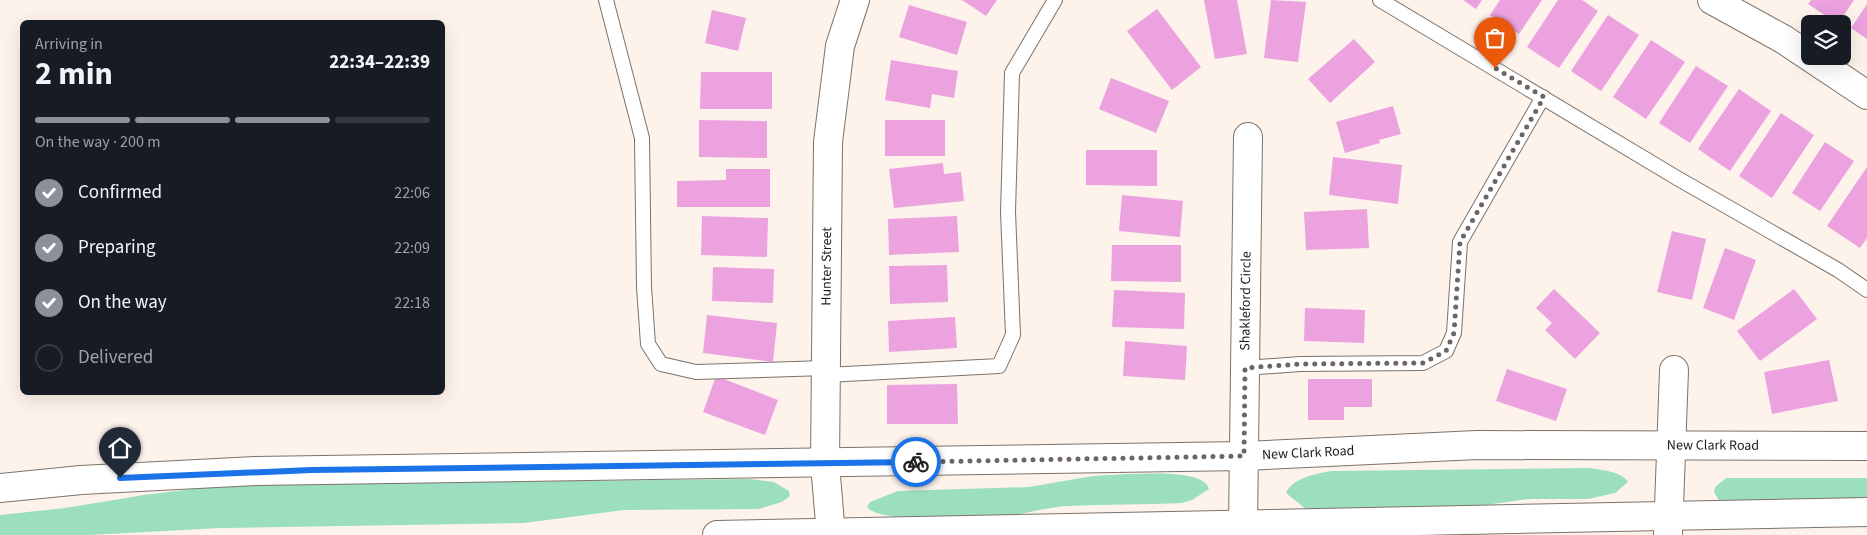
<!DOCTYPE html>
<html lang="en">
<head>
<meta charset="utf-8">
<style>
	:root { --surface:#171b24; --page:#20242c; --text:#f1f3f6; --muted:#9ea1a6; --line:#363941; --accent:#8c9099 }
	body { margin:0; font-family:"Source Sans 3",sans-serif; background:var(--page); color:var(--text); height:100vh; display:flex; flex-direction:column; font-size:19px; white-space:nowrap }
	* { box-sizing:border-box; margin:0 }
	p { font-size:16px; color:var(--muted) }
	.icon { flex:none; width:28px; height:28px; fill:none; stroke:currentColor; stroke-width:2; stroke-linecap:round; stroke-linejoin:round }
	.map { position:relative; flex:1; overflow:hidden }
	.details { position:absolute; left:20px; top:20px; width:425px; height:375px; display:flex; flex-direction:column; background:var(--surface); border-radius:8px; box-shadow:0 5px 20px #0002 }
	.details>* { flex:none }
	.controls { position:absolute; left:1801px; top:15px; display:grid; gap:10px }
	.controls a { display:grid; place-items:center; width:50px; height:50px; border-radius:8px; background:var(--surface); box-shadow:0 5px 20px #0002; font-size:25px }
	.pin { position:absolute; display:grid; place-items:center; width:42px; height:42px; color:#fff; margin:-51px -21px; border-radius:50% 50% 50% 0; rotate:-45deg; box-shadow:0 0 5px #0007 }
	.pin .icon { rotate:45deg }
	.courier { position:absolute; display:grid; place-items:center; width:50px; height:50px; margin:-25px; border:4px solid #1a73e8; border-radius:50%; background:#fff; color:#222; box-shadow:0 1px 6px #0007 }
	.headline em { font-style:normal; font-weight:700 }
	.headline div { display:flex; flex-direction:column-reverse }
	.headline { display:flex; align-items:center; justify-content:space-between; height:85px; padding:0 15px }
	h1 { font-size:32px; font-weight:700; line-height:38px }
	.bar { display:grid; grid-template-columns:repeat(4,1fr); gap:8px 5px; align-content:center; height:60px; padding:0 15px }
	.bar i { height:6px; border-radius:4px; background:var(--line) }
	.bar .active { background:var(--accent) }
	.bar p { grid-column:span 4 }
	ol { padding:0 15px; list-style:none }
	li { display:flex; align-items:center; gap:15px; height:55px }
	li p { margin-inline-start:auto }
	li .icon { padding:5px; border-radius:50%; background:var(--accent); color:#fff; stroke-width:4 }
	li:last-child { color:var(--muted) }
	li i { width:28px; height:28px; border:2px solid var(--line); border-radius:50% }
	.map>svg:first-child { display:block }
	.green { fill:#9cdec0 }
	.building { fill:#eba2df }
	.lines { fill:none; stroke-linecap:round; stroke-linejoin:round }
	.service-casing { stroke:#7d7269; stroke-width:16 }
	.minor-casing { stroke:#7d7269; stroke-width:30 }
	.secondary-casing { stroke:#7d7269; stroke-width:30 }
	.service { stroke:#fff; stroke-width:14 }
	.minor { stroke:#fff; stroke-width:28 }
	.secondary { stroke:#fff; stroke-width:28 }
	.done { stroke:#6c6561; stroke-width:5; stroke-dasharray:0 9 }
	.route { stroke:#1a73e8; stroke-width:6 }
	.labels { text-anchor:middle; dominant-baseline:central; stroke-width:4; stroke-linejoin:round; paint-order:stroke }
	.street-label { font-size:14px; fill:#1e1916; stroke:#fff }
</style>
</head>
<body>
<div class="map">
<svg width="1867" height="535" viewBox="0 0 1867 535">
	<rect width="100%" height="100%" fill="#fdf3eb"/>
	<g class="green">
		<path d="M1589 468C1602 470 1621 471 1628 482L1615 493 1588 499H1528L1478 506 1307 510 1286 493C1292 478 1316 474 1331 471Z"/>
		<path d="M1127 474C1144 474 1205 469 1209 489L1192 500 1182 503C1145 505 1106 504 1068 506 1047 507 1026 514 1005 516 982 518 878 524 867 507L870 502 898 491 1029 487 1093 476Z"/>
		<polygon points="1726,478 1867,478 1867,506 1720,502 1714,492 1715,487"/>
		<polygon points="749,479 774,482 789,491 790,496 782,502 759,509 624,510 524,523 220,528 90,535 0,535 0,515 65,508 144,495 225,485"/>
	</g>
	<g class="building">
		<polygon points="962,0 997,0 986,16"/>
		<polygon points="1204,0 1237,0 1247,54 1215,59"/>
		<polygon points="1271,0 1306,2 1298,62 1264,58"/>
		<polygon points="1463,0 1482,0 1476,9"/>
		<polygon points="1500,0 1542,0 1519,34 1490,15"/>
		<polygon points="1558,0 1582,0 1598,11 1559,68 1527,47"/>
		<polygon points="1811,0 1854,0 1838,24 1808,4"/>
		<polygon points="1867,4 1867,39 1851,28"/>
		<polygon points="909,5 967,22 957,55 899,37"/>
		<polygon points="1157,9 1201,67 1172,90 1127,31"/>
		<polygon points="712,10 746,18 738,51 705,43"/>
		<polygon points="1608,15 1639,35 1601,91 1571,71"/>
		<polygon points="1354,39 1375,62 1330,103 1308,79"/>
		<polygon points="1651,40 1685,62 1646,119 1613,97"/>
		<polygon points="891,60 958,71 954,98 932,94 930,108 885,100"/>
		<polygon points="1696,66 1728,86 1690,143 1659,123"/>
		<polygon points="701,72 772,72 772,109 700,109"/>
		<polygon points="1111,78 1169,101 1156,133 1099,109"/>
		<polygon points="1739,89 1771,111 1730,171 1698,149"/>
		<polygon points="1393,106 1401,134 1379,140 1380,143 1345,153 1336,122"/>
		<polygon points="1781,113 1814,135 1772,198 1739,176"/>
		<polygon points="699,120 767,121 767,158 699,157"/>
		<rect x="885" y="120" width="60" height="36"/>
		<polygon points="1825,142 1854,161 1820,211 1792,193"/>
		<polygon points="1086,150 1157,150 1157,186 1086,185"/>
		<polygon points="1333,157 1402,165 1398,204 1329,195"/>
		<polygon points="943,163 944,174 961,172 964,201 894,208 889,169"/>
		<polygon points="1867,167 1867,238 1860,248 1827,226"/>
		<polygon points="726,169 770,169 770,207 677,207 677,181 726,180"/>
		<polygon points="1122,195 1183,201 1180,237 1119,231"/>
		<polygon points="1367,209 1369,248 1306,250 1304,212"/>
		<polygon points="702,216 768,218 767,257 701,255"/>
		<polygon points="957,216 959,252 889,255 888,219"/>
		<polygon points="1672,231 1706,239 1692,300 1657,292"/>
		<polygon points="1112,245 1181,245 1181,282 1111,281"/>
		<polygon points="1725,248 1756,260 1734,320 1703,308"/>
		<polygon points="947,265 948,302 890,304 889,266"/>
		<polygon points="713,267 774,269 773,303 712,301"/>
		<polygon points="1554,289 1600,333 1575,359 1545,330 1552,323 1536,308"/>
		<polygon points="1794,289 1817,319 1760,361 1737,331"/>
		<polygon points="1114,290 1185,293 1184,329 1112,327"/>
		<polygon points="1305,308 1365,310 1364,343 1304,341"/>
		<polygon points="707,315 777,323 773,362 703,353"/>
		<polygon points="955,317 957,348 889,352 888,321"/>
		<polygon points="1125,341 1187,346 1185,380 1123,376"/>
		<polygon points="1829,360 1838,401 1772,414 1764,372"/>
		<polygon points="1507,369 1567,389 1556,421 1496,401"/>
		<polygon points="716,376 778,400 765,435 703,412"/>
		<polygon points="1308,379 1372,379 1372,407 1344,407 1344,420 1308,420"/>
		<polygon points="957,384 958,424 887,424 887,385"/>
	</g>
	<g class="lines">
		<defs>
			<g id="service">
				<polyline points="606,0 642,138 644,287 648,344 661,364 696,372 826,368"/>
				<polyline points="1380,0 1677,178 1838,270 1867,290"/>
				<polyline points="1245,368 1300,364 1423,363 1446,351 1454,333 1460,242 1543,97"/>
				<polyline points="826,375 999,366 1013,335 1008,212 1012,73 1055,0"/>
			</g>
			<g id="minor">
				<polyline points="1712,0 1783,39 1867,95"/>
				<path id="s1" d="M1243 526 1248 137"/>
				<path id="s2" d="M831 535 825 464 828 142 840 46 855 0"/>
				<polyline points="1668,535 1674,370"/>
			</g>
			<g id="secondary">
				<path id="s3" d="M0 488 81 480 255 471 1244 456 1477 445 1867 446"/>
				<polyline points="717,535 1867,512"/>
			</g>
		</defs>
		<use href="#service" class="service-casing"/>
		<use href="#minor" class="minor-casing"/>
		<use href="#secondary" class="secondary-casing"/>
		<use href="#service" class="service"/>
		<use href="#minor" class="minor"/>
		<use href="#secondary" class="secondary"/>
	</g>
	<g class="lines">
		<polyline class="done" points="916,462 1244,456 1245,368 1300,364 1423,363 1446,351 1454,333 1460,242 1544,97 1495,68"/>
		<polyline class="route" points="120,478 312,470 916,462"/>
	</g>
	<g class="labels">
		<g class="street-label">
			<text stroke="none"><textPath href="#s2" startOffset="269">Hunter Street</textPath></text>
			<text stroke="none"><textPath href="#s1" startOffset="225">Shakleford Circle</textPath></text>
			<text stroke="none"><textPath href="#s3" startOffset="1714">New Clark Road</textPath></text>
			<text stroke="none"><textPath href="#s3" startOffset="1309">New Clark Road</textPath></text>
		</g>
	</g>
</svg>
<div class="controls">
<a><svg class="icon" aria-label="layers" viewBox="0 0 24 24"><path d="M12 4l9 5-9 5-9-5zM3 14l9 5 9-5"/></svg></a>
</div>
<div class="pin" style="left:1495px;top:68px;background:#ea580c"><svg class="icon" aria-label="bag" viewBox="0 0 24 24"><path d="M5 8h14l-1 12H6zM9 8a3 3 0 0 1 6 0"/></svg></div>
<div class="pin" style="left:120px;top:478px;background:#1f2937"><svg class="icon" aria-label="home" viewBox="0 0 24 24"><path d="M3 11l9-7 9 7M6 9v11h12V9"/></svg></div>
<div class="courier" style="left:916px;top:462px"><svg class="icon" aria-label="bike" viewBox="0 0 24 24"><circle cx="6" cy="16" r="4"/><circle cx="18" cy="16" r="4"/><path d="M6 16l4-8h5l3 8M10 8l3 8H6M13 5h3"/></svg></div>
<section class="details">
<div class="headline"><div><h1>2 min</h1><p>Arriving in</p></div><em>22:34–22:39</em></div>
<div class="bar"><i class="active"></i><i class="active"></i><i class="active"></i><i></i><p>On the way · 200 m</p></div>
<ol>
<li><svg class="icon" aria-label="check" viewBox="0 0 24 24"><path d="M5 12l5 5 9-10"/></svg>Confirmed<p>22:06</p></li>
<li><svg class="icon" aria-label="check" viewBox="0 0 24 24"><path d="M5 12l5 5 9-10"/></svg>Preparing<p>22:09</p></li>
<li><svg class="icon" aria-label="check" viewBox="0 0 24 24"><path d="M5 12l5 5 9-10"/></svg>On the way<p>22:18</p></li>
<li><i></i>Delivered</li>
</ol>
</section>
</div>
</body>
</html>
